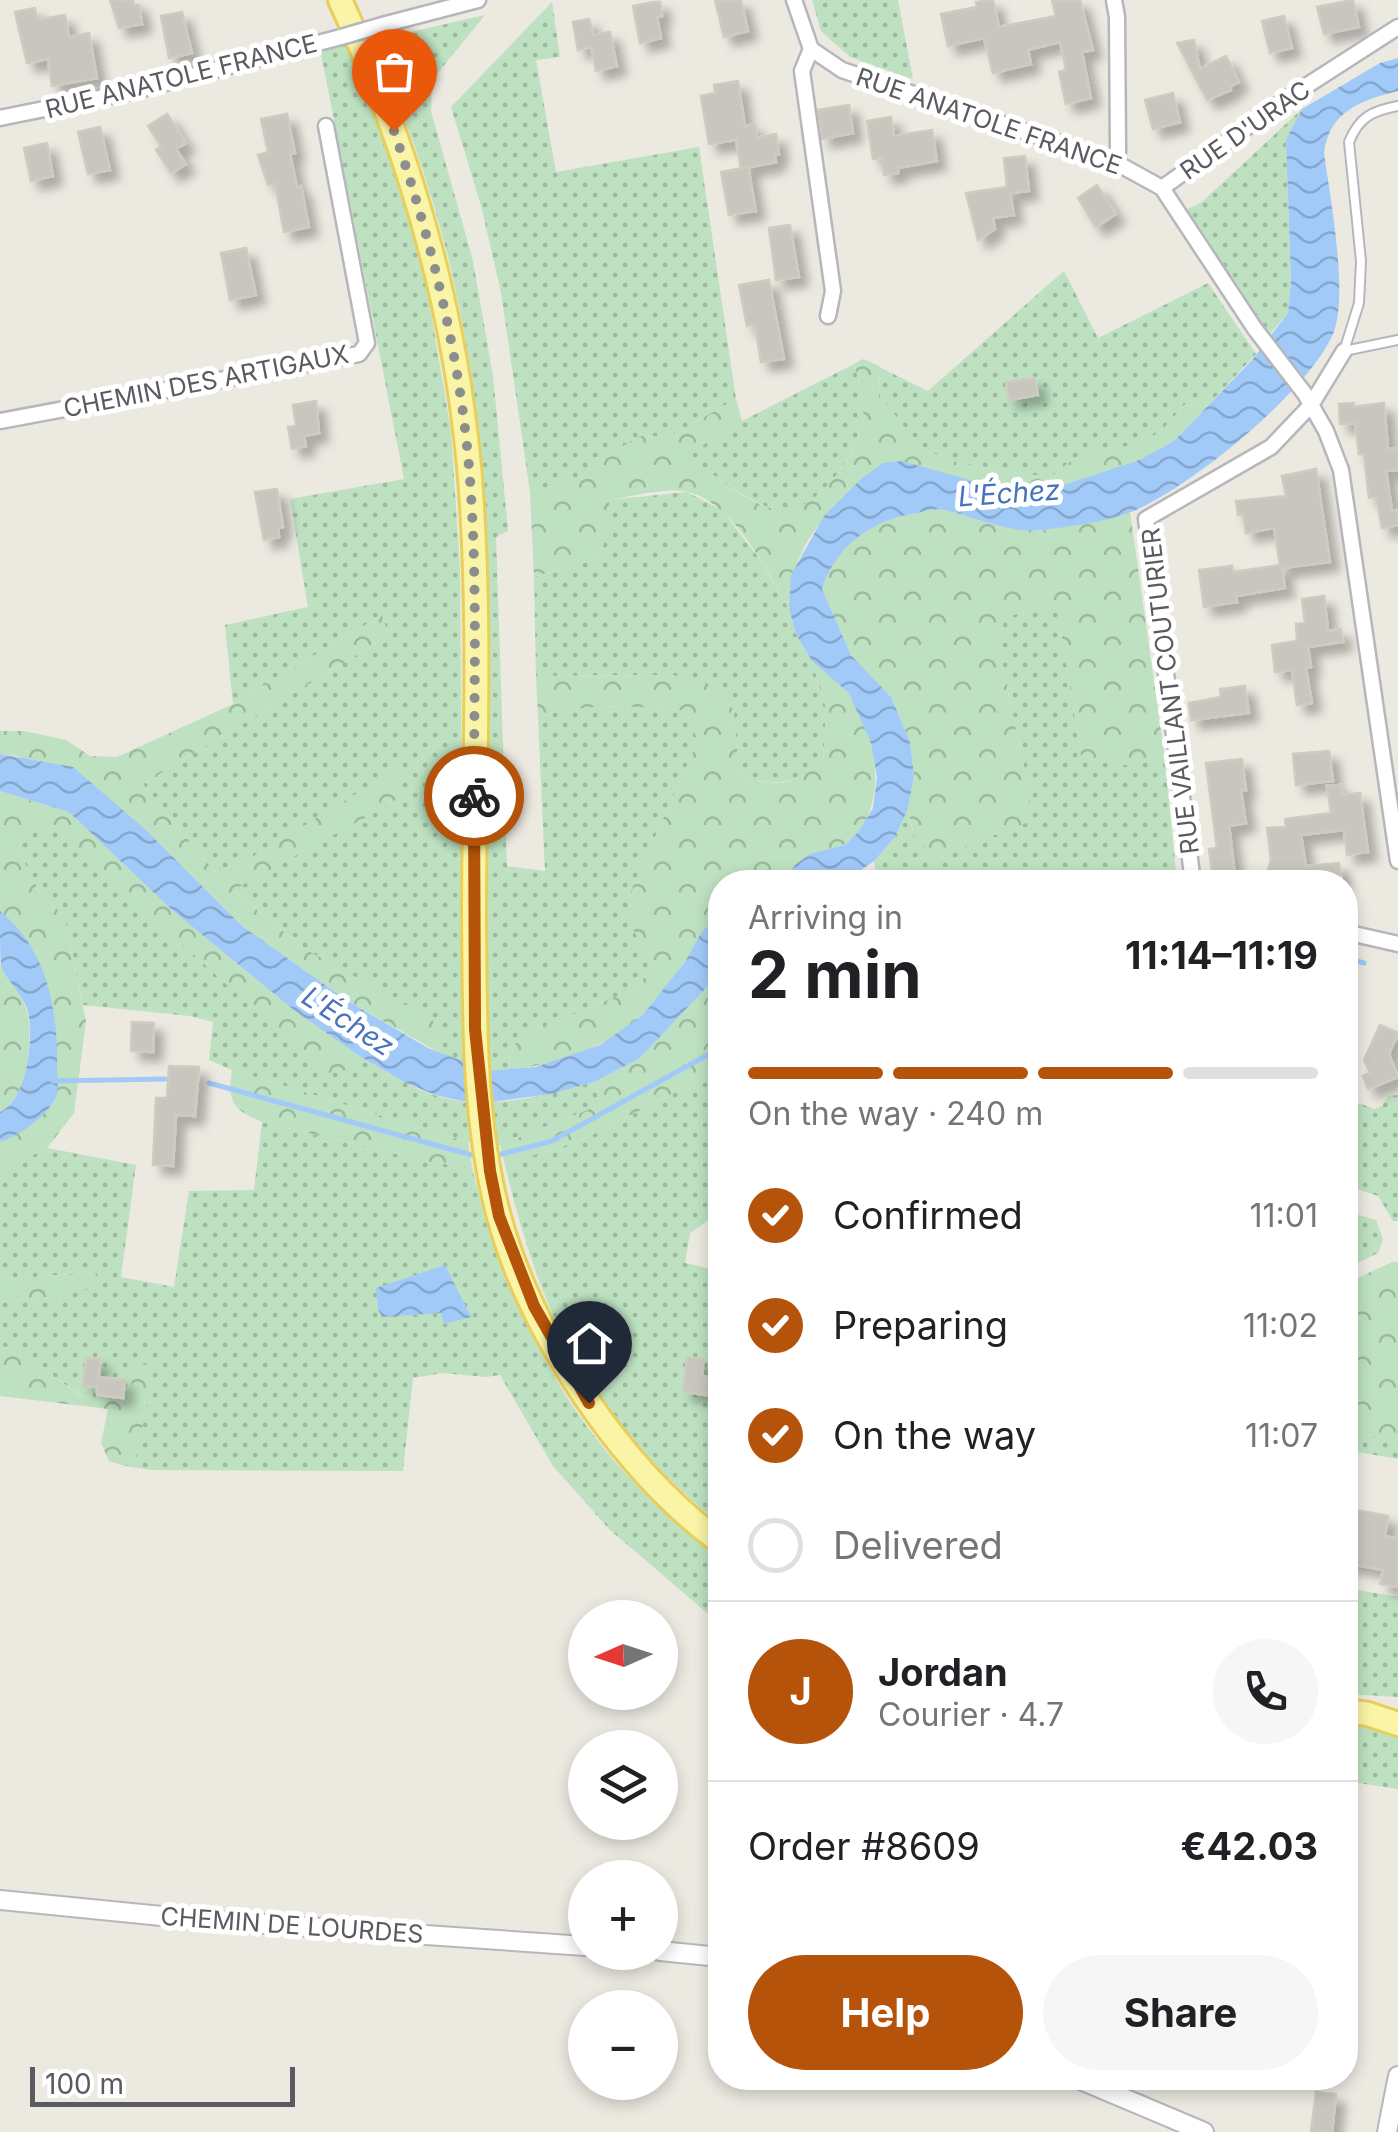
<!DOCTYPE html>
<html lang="en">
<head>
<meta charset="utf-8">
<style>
	:root { --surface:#fff; --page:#f6f6f6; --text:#202124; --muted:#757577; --line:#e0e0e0; --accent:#b45309 }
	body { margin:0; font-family:Inter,sans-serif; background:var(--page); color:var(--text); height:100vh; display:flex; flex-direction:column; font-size:38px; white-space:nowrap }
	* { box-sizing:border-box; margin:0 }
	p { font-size:32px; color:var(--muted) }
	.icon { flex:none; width:55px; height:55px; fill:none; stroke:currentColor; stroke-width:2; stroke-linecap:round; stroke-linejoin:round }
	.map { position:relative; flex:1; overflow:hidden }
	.panel { position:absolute; left:708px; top:870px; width:650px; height:1220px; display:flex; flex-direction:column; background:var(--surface); border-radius:40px; box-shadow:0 5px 15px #0003 }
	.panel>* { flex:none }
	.needle { width:65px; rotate:267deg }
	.fabs { position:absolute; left:568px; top:1600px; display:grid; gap:20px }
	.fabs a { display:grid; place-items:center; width:110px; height:110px; border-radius:50%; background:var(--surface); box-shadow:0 5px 15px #0003; font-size:50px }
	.scale { position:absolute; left:30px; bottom:25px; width:265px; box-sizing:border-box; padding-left:10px; border:5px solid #595b60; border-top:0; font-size:28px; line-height:35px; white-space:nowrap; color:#595b60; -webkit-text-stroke:8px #fff; paint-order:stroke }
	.pin { position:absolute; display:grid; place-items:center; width:85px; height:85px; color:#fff; margin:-102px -42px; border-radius:50% 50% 50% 0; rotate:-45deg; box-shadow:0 0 10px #0007 }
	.pin .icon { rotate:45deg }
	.courier { position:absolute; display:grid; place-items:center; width:100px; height:100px; margin:-50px; border:8px solid #b45309; border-radius:50%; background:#fff; color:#222; box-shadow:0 2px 12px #0007 }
	.headline em { font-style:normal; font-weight:700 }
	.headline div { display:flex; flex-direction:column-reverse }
	.headline { display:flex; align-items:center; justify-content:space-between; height:170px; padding:0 40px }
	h1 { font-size:65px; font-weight:700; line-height:75px }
	.bar { display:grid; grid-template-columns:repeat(4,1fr); gap:15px 10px; align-content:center; height:120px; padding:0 40px }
	.bar i { height:12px; border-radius:8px; background:var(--line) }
	.bar .active { background:var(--accent) }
	.bar p { grid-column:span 4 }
	.line { display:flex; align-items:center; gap:25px; padding:0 40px; border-top:2px solid var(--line) }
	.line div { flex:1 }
	.round { display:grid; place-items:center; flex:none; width:105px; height:105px; border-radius:52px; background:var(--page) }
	ol { padding:0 40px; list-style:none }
	li { display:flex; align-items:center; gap:30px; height:110px }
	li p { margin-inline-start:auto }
	li .icon { padding:10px; border-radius:50%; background:var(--accent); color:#fff; stroke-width:4 }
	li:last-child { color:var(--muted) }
	li i { width:55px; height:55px; border:5px solid var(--line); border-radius:50% }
	.button { display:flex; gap:20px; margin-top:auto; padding:20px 40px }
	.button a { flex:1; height:115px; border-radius:60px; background:var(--accent); color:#fff; font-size:40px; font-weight:700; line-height:115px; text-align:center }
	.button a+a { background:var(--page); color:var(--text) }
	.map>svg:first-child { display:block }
	.grass { fill:url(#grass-dots) }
	.forest { fill:url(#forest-crowns) }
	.water { fill:url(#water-waves) }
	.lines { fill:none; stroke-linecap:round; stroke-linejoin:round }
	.stream { stroke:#a1caf9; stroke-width:5 }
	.building { fill:#c8c6bf; stroke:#cfcbbf; stroke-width:2.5; filter:url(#shadow) }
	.service-casing { stroke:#b6b7bc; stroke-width:12 }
	.minor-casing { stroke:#b6b7bc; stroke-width:19 }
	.tertiary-casing { stroke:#b6b7bc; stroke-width:22 }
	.primary-casing { stroke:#e8cf5c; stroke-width:28 }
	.service { stroke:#fff; stroke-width:8 }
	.minor { stroke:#fff; stroke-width:14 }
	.tertiary { stroke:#fff; stroke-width:18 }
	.primary { stroke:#f9f4a6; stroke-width:22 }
	.minor-bridge-casing { stroke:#b6b7bc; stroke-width:19; stroke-linecap:butt }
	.minor-bridge { stroke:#fff; stroke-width:14 }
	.done { stroke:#8c8d8d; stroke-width:10; stroke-dasharray:0 18 }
	.route { stroke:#b45309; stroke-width:12 }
	.labels { text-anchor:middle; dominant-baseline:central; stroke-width:10; stroke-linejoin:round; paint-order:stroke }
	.street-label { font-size:25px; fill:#595b60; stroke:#fff }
	.water-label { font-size:28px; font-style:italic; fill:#4773ba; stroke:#fff }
</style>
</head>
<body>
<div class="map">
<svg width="1398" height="2132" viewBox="0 0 1398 2132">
	<defs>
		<pattern id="grass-dots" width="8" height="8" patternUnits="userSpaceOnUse" patternTransform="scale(2.5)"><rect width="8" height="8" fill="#bde1c1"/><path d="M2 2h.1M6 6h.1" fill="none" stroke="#9db9a0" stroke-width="1.8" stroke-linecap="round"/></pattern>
		<pattern id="forest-crowns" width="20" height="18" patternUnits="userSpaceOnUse" patternTransform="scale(2.5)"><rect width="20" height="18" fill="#bde1c1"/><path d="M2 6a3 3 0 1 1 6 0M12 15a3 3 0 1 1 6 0" fill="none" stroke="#9db9a0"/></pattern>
		<pattern id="water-waves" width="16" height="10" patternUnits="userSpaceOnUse" patternTransform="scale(2.5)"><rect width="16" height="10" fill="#a1caf9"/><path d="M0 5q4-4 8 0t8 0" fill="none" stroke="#86a7cd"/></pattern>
		<filter id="shadow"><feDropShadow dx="9" dy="9" stdDeviation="5" flood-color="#0004"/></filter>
	</defs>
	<rect width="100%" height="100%" fill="#ebe9e0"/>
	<g class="grass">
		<polygon points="812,0 898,0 913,79 850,57 821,31"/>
		<polygon points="552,2 560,57 536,60 556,172 699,147 736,399 669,437 638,436 577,479 530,492 501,292 481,206 451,107"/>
		<path d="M485 15 432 80 431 111 473 261 493 376 508 531 496 537 507 866 545 871 538 717C587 702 635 706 686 711L698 741 629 895 634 931 655 966 634 989 539 1029 510 1047 509 1071H489C484 897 490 722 482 548 479 478 478 406 465 337 447 235 415 134 372 41Z"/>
		<polygon points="347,42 376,113 421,254 451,431 460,569 464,1062 438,1052 436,1029 431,1019 303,948 232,889 392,803 398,770 239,865 214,871 143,784 388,636 382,615 233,704 225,625 308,607 290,499 404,479 320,48"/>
		<polygon points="1302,109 1286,141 1291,281 1288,313 1269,335 1186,210 1202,202"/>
		<polygon points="1064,271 1098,338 1208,283 1256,354 1210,403 1189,400 1163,429 1141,445 1094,450 1075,458 1053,475 1029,475 952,461 921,448 880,396 879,367 928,391"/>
		<path d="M854 364C860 385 866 403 862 425 855 458 811 521 773 509 741 498 713 474 686 455L742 421Z"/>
		<path d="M687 492 722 510 759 558 789 609 796 634 812 661 826 708 823 764C790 784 778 788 740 775L733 709 673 675 536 676 534 577 598 558 609 531 608 500Z"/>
		<polygon points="1042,606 1058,611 1081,756 1118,766 1165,759 1177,882 877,882 874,861 895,837 908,809 914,836 1030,794 1000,654 1003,618"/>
		<path d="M35 827 56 830 326 1073 344 1071 358 1055C383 1069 407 1086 434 1095 485 1112 544 1096 594 1082L600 1105 500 1145 468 1142 232 1070 209 1060 213 1022 190 1016 83 1005 64 915 42 897 22 858 20 837Z"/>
		<path d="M720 1069V1212L690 1233 685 1263 720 1271V1378L702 1376 704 1359 687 1357 683 1392 720 1397V1524C663 1479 599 1409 566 1343 539 1289 520 1228 506 1169L537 1154 580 1141Z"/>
		<polygon points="1398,1095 1398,1221 1393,1221 1378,1196 1345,1185 1345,1121 1354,1116 1359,1103 1374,1109 1382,1106 1388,1096"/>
		<path d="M262 1122 435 1163 472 1167C500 1287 558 1412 650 1498 672 1519 697 1537 720 1557V1624L610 1530 553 1466 500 1375 486 1377 442 1373 413 1378 403 1471 151 1470 125 1466 136 1457 130 1401 83 1397 46 1371 0 1344V1302L61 1296 94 1272 0 1280V1171L47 1148 136 1165 121 1277 174 1287 189 1191 254 1190Z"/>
		<polygon points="1345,1211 1376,1220 1383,1240 1378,1253 1345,1269"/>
		<polygon points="1345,1429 1398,1442 1398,1459 1345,1450"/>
		<polygon points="1345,1588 1398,1597 1398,1697 1345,1694"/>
		<polygon points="1345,1723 1398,1734 1398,1789 1345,1781"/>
	</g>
	<g class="forest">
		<path d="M863 359 879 366 880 396 921 448 952 461 1029 475H1053L1075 458 1094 450 1141 445 1163 429 1189 400 1210 403 1174 441 1139 460 1060 486 998 488 902 462C839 506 794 524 789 609 767 571 734 503 688 492 664 487 632 497 609 500V531L598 558 534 577 530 492 577 479 638 436 669 437 736 399 742 421 687 455C713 474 742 500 773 509 811 520 856 458 862 425 866 403 860 385 854 364Z"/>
		<path d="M940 508 1037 531 1130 512 1165 759 1118 766 1081 756 1058 612 1042 606 1004 618 1000 654 1030 794 1029 822 935 858 914 836 908 809 914 775 910 742 891 697 851 655 822 589C841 530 885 518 940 508Z"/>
		<polygon points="382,615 388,636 143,784 214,871 239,865 397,769 404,792 392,803 233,890 303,948 432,1019 436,1029 438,1052 348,1001 242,926 148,832 18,756 0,754 0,731 24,731 66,740 90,756 117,757 233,704"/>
		<path d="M812 661C824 670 838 680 848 692 878 728 890 811 848 842 821 862 808 844 785 882H720V919C699 933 692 953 677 972 666 986 656 1003 643 1015 608 1048 555 1063 509 1071L510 1047 539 1029 634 989 655 966 634 931 629 895 698 741 686 711C635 706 587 702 538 717L536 676 673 675 715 686 733 709 740 775C780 789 788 785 823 763L826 708Z"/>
		<polygon points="0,791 69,812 172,910 295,1011 358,1055 344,1071 326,1074 56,831 35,827 20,837 22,858 42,897 64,915 86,1021 74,1113 47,1148 0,1171 0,1142 39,1119 34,951 0,911"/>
		<path d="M0 964C11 979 22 993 27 1012 34 1037 27 1101 0 1112Z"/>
		<polygon points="720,973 720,1069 580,1141 537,1154 506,1169 500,1145 600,1105 594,1082 640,1058"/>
		<path d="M232 1070 468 1142 472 1167 435 1163 262 1122C233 1110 227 1102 232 1070Z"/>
		<polygon points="1392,1262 1398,1262 1398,1442 1345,1429 1345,1284"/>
		<polygon points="95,1272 100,1286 61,1296 0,1302 0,1280"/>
		<polygon points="0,1344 46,1371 82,1397 130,1401 133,1364 155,1365 136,1457 125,1466 109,1461 101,1443 108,1409 0,1396"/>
	</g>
	<g class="water">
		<path d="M1398 58V91C1362 100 1329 111 1324 153 1330 196 1349 296 1333 334 1308 392 1189 489 1131 512 1105 522 1069 527 1041 530 1011 534 975 517 945 510 936 508 926 511 916 513 871 521 836 545 822 589L851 655 891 697 910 742 914 775 908 809 895 837 874 861 844 882H785L795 865 810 854 845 845 859 831 873 808 877 777 871 743 849 693 812 661 796 634 789 609 791 575 824 516 861 479 883 463 902 461 998 488 1060 486 1139 460 1174 441 1252 360 1288 313 1291 281 1286 140 1302 109 1380 63Z"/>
		<polygon points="0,754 73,767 148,832 242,926 348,1001 428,1048 489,1071 535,1067 600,1045 643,1015 684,963 703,930 720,919 720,973 640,1058 594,1082 551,1094 492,1102 462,1101 435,1095 404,1082 358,1055 295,1011 172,910 69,812 0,791"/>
		<path d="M0 911C48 950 58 1010 57 1068 57 1078 59 1091 55 1099 45 1118 20 1135 0 1142V1112C27 1101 34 1038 28 1012 23 993 7 982 1 965 0 951 0 926 0 911Z"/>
		<polygon points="445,1265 471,1317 444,1324 441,1313 382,1317 378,1309 376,1288"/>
	</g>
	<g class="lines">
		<g class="stream">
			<polyline points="1345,958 1364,963"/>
			<polyline points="53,1081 165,1079"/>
			<polyline points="209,1083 479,1157"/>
			<polyline points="494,1156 552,1141 720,1048"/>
		</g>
	</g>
	<g class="building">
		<polygon points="110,0 133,0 134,5 139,5 142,24 119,28"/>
		<polygon points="715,0 741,0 748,31 724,37"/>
		<polygon points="993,0 999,27 1056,16 1052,0 1080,0 1093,50 1082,52 1091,98 1066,104 1059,72 1066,70 1060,42 1028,50 1031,64 993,73 984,38 948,46 941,14 977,7 976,2"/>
		<polygon points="1353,0 1359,27 1324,34 1317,7"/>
		<polygon points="654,2 660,2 662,16 657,17 661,38 640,43 633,6"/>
		<polygon points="35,8 37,20 65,15 69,37 89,33 97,78 52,86 48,59 27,63 15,12"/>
		<polygon points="182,12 192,53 169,58 161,16"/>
		<polygon points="1284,16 1292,48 1270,53 1262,21"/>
		<polygon points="589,19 593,35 610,32 617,66 596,71 591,47 578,50 573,22"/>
		<polygon points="1194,40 1200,69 1226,56 1239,82 1230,87 1231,90 1207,100 1177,43"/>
		<polygon points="738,81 745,126 755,124 757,138 776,134 779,154 775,155 776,162 741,169 736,140 709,144 701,96 715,93 714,85"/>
		<polygon points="1173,93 1180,122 1153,129 1145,100"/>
		<polygon points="849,105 853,133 822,139 818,110"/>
		<polygon points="167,114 186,143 176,149 186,164 171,173 156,150 161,146 148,126"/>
		<polygon points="287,114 295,153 290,154 297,187 301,186 309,227 284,232 275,183 268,185 258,155 268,152 261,119"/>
		<polygon points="891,117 894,136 932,130 937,161 898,168 898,173 884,175 882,158 873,159 867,121"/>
		<polygon points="100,127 110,170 88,174 78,132"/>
		<polygon points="47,143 53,176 31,181 24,148"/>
		<polygon points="1025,156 1029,191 1010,193 1014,215 993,218 995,229 978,240 966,193 1007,187 1004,158"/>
		<polygon points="748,167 756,211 729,215 721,172"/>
		<polygon points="1097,185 1116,214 1096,227 1078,198"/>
		<polygon points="790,225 799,277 776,280 769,228"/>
		<polygon points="246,248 256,295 230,300 221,253"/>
		<polygon points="769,280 784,359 761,362 755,324 747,326 739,285"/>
		<polygon points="1035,378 1038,395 1009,400 1006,382"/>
		<polygon points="316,401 319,433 304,436 306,446 292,449 288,427 296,426 293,405"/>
		<polygon points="1354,403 1354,407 1384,403 1388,449 1398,448 1398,470 1386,471 1392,511 1398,510 1398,525 1382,528 1376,496 1369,498 1364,454 1359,454 1355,423 1340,424 1339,404"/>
		<polygon points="1316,469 1330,562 1282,568 1285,588 1236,596 1237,602 1204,607 1199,570 1232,566 1233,572 1280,565 1274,528 1246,533 1243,514 1238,515 1236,501 1286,496 1282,476"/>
		<polygon points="277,489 283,527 278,528 279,537 264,540 255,492"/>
		<polygon points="1324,596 1328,631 1341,629 1343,642 1308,647 1311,667 1306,668 1312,703 1297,705 1292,670 1275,672 1272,645 1297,641 1296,624 1305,623 1302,599"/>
		<polygon points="1245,686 1249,713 1191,720 1189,703 1221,697 1220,689"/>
		<polygon points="1329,751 1333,781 1296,785 1293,754"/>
		<polygon points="1242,759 1246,790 1241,790 1246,823 1229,826 1235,876 1213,879 1209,849 1217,848 1206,763"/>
		<polygon points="1341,785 1342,795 1360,793 1368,852 1347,855 1344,830 1301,835 1306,866 1339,863 1342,882 1265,882 1271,859 1267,828 1286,827 1285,819 1331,813 1327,786"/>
		<polygon points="132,1022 154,1023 153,1052 131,1051"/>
		<polygon points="1380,1025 1398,1033 1389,1054 1398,1077 1368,1089 1363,1076 1370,1073 1364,1060"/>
		<polygon points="169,1066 199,1067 195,1116 176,1115 173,1166 153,1165 156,1098 167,1098"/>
		<polygon points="687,1357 704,1359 702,1376 720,1378 720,1397 683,1392"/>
		<polygon points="86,1358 100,1359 99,1377 125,1380 123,1398 97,1395 97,1387 83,1386"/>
		<polygon points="1345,1508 1388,1516 1385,1536 1398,1539 1398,1587 1380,1584 1383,1570 1345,1563"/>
		<polygon points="1316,2092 1336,2094 1332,2132 1311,2132"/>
	</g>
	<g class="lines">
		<defs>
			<g id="service">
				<path d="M1344 351 1359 303 1361 261 1349 142C1359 117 1372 111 1398 106"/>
				<polyline points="1344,351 1398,340"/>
			</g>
			<g id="minor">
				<polyline points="794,0 811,49 842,70 1113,161 1162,188 1255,329 1305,394 1326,431 1341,470 1398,861"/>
				<polyline points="386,24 478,0"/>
				<polyline points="811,49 802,71 833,291 828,316"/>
				<polyline points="0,118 134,91 341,37"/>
				<polyline points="1113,161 1118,152 1117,17 1114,0"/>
				<polyline points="1162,188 1286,99 1398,27"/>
				<polyline points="0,421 359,354 367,343 326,126"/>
				<polyline points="1193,882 1146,519 1271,447 1311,405 1344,351"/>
				<polyline points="1345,932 1398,944"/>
			</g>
			<g id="tertiary">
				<polyline points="0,1900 192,1919 585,1946"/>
				<polyline points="660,1951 720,1957"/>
				<polyline points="1076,2078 1204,2132"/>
				<polyline points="1387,2132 1398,2076"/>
			</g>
			<g id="primary">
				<path d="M340 0C408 147 454 304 469 466 482 615 474 768 474 918 475 1016 473 1117 498 1213 529 1332 622 1470 720 1542"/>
				<polyline points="1345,1711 1368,1714 1398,1724"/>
			</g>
		</defs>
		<use href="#service" class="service-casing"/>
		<use href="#minor" class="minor-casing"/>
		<use href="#tertiary" class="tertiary-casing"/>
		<use href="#primary" class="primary-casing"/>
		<use href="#service" class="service"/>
		<use href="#minor" class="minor"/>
		<use href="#tertiary" class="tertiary"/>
		<use href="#primary" class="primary"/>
		<defs>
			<polyline id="minor-bridge" points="341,37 386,24"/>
		</defs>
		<use href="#minor-bridge" class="minor-bridge-casing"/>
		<use href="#minor-bridge" class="minor-bridge"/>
	</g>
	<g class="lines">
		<path class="done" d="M394 131C431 239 459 352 469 467 478 576 474 687 474 796"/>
		<polyline class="route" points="474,796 475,1029 490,1171 499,1216 534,1306 589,1403"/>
	</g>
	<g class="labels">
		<g class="street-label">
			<text transform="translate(181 76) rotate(-14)">RUE ANATOLE FRANCE</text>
			<text transform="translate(989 121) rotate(19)">RUE ANATOLE FRANCE</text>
			<text transform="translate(1245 130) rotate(-35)">RUE D'URAC</text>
			<text transform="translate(206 381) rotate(-11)">CHEMIN DES ARTIGAUX</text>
			<text transform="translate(1170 691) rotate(-97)">RUE VAILLANT COUTURIER</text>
			<text transform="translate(292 1925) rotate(4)">CHEMIN DE LOURDES</text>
		</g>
		<g class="water-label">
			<text transform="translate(1009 493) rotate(-4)">L'Échez</text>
			<text transform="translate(348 1021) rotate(33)">L'Échez</text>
		</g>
	</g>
</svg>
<div class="fabs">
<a><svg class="needle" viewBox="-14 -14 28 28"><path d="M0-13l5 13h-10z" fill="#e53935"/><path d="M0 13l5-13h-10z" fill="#757577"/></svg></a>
<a><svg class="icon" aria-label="layers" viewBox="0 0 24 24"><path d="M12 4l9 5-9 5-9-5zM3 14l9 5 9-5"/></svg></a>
<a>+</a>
<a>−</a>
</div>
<div class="scale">100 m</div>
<div class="pin" style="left:394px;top:131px;background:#ea580c"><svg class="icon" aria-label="bag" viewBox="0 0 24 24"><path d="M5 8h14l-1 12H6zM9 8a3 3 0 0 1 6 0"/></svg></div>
<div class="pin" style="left:589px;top:1403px;background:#1f2937"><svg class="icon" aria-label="home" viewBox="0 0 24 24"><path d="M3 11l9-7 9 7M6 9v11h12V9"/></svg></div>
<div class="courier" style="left:474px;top:796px"><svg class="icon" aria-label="bike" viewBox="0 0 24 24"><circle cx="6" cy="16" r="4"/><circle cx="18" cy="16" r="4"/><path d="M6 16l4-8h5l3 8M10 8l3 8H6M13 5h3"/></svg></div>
<section class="panel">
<div class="headline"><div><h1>2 min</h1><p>Arriving in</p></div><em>11:14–11:19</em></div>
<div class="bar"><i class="active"></i><i class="active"></i><i class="active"></i><i></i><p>On the way · 240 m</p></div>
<ol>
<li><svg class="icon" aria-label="check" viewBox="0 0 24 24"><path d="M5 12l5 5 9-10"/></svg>Confirmed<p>11:01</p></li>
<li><svg class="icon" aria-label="check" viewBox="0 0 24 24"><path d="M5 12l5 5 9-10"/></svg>Preparing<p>11:02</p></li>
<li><svg class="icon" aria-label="check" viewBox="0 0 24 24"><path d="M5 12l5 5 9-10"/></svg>On the way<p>11:07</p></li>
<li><i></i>Delivered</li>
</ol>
<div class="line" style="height:180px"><b class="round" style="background:var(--accent);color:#fff">J</b><div><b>Jordan</b><p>Courier · 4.7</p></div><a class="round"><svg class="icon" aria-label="phone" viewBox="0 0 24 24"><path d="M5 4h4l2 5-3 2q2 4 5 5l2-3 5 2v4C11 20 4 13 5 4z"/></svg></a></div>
<div class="line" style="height:130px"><div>Order #8609</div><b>€42.03</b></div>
<div class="button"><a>Help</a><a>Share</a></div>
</section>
</div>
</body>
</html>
